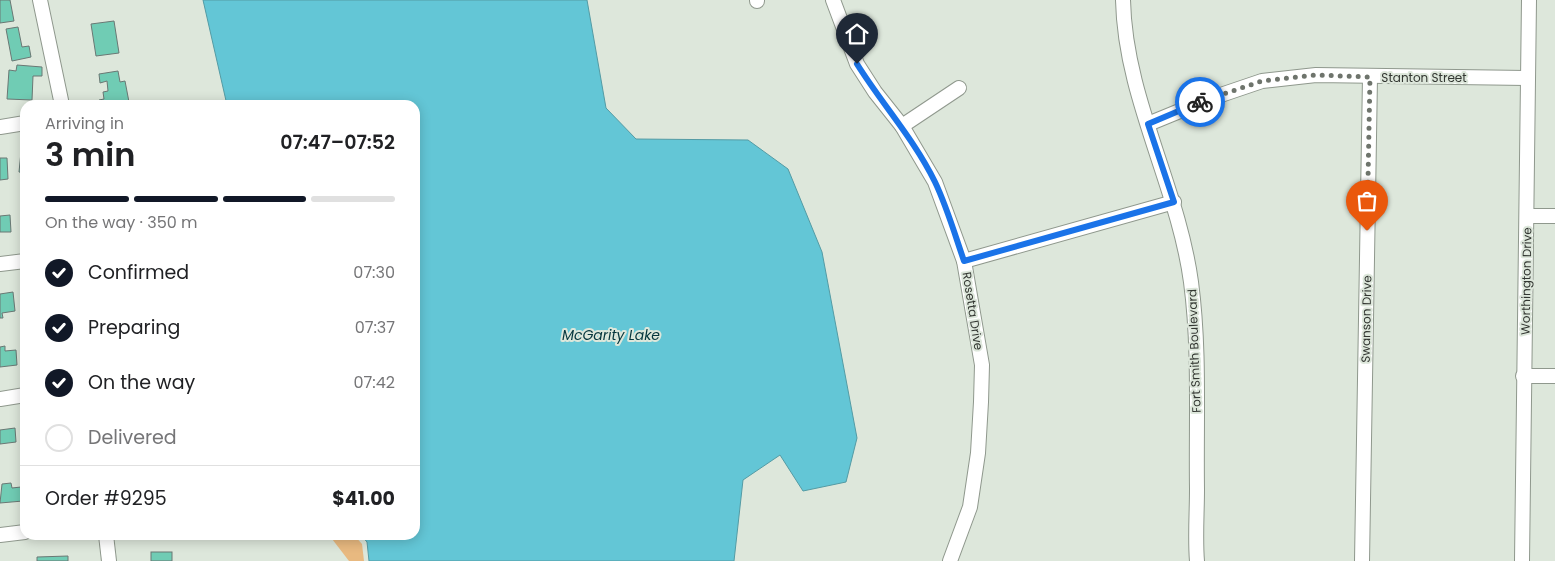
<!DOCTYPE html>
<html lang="en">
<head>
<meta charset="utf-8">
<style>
	:root { --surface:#fff; --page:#f6f6f6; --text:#202124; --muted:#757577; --line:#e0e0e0; --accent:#111827 }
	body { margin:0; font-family:Poppins,sans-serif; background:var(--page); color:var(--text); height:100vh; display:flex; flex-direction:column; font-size:19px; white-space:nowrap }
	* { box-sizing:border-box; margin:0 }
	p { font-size:16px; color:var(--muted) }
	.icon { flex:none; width:28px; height:28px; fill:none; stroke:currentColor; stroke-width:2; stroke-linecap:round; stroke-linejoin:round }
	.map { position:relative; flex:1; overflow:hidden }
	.drawer { position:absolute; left:20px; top:100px; width:400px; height:440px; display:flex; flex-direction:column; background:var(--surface); border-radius:15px; box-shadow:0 2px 12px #0003 }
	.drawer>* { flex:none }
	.pin { position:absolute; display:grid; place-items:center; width:42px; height:42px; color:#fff; margin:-51px -21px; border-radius:50% 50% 50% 0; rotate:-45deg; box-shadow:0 0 5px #0007 }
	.pin .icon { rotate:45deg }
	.courier { position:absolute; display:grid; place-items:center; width:50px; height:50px; margin:-25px; border:4px solid #1a73e8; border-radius:50%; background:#fff; color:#222; box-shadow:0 1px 6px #0007 }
	.summary em { font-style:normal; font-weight:600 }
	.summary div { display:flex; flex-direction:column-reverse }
	.summary { display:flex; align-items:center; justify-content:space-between; height:85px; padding:0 25px }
	h1 { font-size:32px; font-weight:600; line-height:38px }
	.bar { display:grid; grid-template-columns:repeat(4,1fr); gap:8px 5px; align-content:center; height:60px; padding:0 25px }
	.bar i { height:6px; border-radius:4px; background:var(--line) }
	.bar .on { background:var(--accent) }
	.bar p { grid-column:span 4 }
	.line { display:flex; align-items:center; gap:12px; padding:0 25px; border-top:1px solid var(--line) }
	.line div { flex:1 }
	ol { padding:0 25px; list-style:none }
	li { display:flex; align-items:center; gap:15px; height:55px }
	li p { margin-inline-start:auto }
	li .icon { padding:5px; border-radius:50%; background:var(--accent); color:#fff; stroke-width:4 }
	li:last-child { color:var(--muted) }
	li i { width:28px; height:28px; border:2px solid var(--line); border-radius:50% }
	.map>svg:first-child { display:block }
	.green { fill:#e8b980 }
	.water { fill:#63c6d6; stroke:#549ba4 }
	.building { fill:#70ccb4; stroke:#6a7874 }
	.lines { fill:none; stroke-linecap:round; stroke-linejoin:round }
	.minor-casing { stroke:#8f988d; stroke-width:16 }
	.minor { stroke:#fff; stroke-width:14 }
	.done { stroke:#6e746c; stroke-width:5; stroke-dasharray:0 9 }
	.route { stroke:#1a73e8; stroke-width:6 }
	.labels { text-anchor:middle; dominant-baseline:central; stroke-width:4; stroke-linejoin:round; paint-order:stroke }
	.street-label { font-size:12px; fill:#323631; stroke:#dde7db }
	.water-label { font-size:14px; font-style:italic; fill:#05363d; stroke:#dde7db }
</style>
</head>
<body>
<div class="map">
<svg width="1555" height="561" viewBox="0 0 1555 561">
	<rect width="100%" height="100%" fill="#dde7db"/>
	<polygon class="green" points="329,535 354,535 362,544 364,561 349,561"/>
	<polygon class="water" points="203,0 587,0 606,108 636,139 748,140 788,169 822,252 857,438 846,482 803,491 780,455 743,480 734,561 369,561 367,542 361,535 415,535 415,105 227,105"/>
	<g class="building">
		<polygon points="0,0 10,0 14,21 0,23"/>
		<polygon points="114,21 119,53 96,56 91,24"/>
		<polygon points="18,27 22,47 29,46 31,57 12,61 6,29"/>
		<polygon points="17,65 42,67 42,76 33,76 32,100 7,99 9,70 16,71"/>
		<polygon points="118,71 120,82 125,81 129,102 100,105 99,100 104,99 103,92 108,91 107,81 100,83 99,74"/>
		<polygon points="21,152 25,152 25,173 19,172"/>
		<polygon points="0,158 7,158 8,179 0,180"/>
		<polygon points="10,215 11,232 0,232 0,216"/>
		<polygon points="13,292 15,311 2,313 3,318 0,318 0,294"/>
		<polygon points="5,346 5,351 16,350 17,365 0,367 0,347"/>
		<polygon points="15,428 16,442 0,444 0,430"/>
		<polygon points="11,483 12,488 21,487 23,501 0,503 2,484"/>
		<rect x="151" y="552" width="21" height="9"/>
		<polygon points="68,556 68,561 37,561 37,557"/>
	</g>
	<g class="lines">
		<defs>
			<g id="minor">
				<polyline points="40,0 62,105"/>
				<polyline points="757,0 757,1"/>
				<polyline points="833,0 857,64 875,92 902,126 935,182 964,261 982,365 981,402 978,453 970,507 950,561"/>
				<path d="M1123 0C1125 98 1178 186 1191 282 1200 350 1196 420 1197 489 1197 513 1195 538 1197 561"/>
				<polyline points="1148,124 1209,99 1262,81 1316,75 1528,78"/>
				<polyline points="902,126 959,88"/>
				<polyline points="0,127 25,123"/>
				<polyline points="1527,216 1555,216"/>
				<polyline points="964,261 1174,202"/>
				<polyline points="0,264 25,261"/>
				<polyline points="1523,376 1555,376"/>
				<polyline points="0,399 25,395"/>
				<polyline points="0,535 25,532"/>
				<polyline points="106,535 109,561"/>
				<polyline points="1362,561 1370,77"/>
				<polyline points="1522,561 1529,0"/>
			</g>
		</defs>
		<use href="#minor" class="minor-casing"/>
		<use href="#minor" class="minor"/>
	</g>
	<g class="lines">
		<polyline class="done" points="1200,102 1262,81 1316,75 1370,77 1367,231"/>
		<path class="route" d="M857 64C882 104 914 139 935 182 947 207 955 235 964 261L1174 202 1148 124 1200 102"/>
	</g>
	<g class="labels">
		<g class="street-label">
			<text x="1424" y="77">Stanton Street</text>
			<text transform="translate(1526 281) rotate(-89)">Worthington Drive</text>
			<text transform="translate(973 311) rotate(81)">Rosetta Drive</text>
			<text transform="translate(1366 319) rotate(-89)">Swanson Drive</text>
			<text transform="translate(1194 351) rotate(-92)">Fort Smith Boulevard</text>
		</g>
		<g class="water-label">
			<text x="611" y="335">McGarity Lake</text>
		</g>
	</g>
</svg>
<div class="pin" style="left:1367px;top:231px;background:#ea580c"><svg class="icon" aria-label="bag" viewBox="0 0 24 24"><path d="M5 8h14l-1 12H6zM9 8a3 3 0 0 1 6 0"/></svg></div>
<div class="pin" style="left:857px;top:64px;background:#1f2937"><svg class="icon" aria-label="home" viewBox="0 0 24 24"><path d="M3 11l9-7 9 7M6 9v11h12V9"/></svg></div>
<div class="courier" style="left:1200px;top:102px"><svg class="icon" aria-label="bike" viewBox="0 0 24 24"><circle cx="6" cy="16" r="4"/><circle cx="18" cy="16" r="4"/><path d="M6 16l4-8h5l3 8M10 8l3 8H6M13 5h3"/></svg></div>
<section class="drawer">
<div class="summary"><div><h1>3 min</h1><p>Arriving in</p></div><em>07:47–07:52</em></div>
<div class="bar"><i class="on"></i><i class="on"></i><i class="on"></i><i></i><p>On the way · 350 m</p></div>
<ol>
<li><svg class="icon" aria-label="check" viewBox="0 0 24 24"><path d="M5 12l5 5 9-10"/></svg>Confirmed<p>07:30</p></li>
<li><svg class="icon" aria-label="check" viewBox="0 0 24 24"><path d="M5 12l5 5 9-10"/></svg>Preparing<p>07:37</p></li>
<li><svg class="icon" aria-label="check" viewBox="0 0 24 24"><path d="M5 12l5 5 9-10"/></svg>On the way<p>07:42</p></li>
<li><i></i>Delivered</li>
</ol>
<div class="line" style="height:65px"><div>Order #9295</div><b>$41.00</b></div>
</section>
</div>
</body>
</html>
